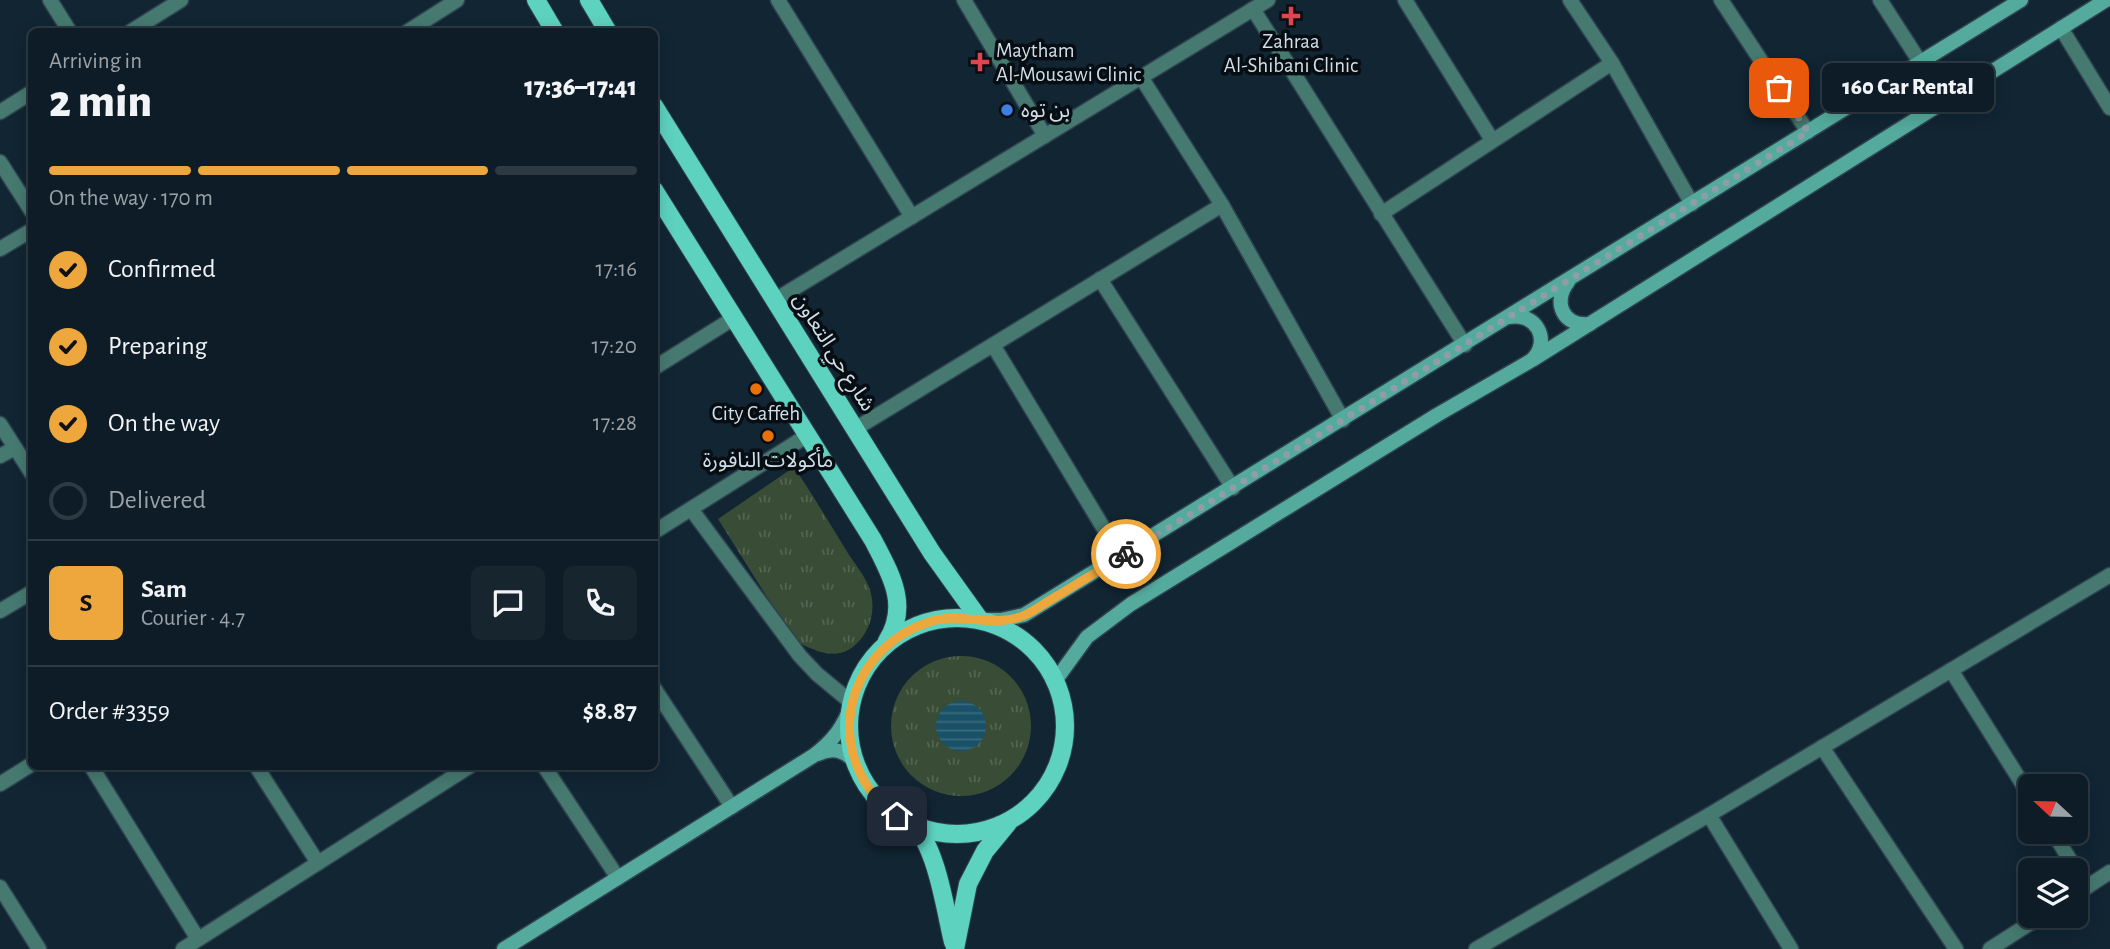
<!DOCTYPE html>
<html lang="en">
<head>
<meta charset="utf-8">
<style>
	:root { --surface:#0d1c26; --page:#16252e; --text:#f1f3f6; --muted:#9aa1a7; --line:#2d3a43; --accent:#eea73d }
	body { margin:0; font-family:"Alegreya Sans","Noto Sans Arabic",sans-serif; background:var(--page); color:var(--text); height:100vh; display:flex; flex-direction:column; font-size:26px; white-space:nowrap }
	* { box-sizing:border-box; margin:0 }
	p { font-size:23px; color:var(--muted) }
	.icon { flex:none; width:38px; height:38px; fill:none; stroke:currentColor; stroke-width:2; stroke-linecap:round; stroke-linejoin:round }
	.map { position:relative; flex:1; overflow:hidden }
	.details { position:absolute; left:28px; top:28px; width:630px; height:742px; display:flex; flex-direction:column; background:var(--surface); border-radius:10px; box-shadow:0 4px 18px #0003,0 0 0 2px var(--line) }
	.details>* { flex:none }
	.needle { width:46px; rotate:292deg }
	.fabs { position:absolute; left:2018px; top:774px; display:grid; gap:14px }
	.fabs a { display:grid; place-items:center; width:70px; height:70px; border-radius:10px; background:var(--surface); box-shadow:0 4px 18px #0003,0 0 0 2px var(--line); font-size:35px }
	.pin { position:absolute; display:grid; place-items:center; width:60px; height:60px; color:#fff; margin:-30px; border-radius:14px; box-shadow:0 4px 10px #0006 }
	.courier { position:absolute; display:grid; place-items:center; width:70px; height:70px; margin:-35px; border:5px solid #eea73d; border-radius:50%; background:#fff; color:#222; box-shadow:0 2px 9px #0007 }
	.bubble { position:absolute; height:49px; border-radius:10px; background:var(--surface); box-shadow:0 4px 18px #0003,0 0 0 2px var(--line); font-size:23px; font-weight:800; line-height:49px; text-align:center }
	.overview em { font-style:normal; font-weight:800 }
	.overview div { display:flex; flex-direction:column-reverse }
	.overview { display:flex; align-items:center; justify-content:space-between; height:119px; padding:0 21px }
	h1 { font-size:46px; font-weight:800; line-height:52px }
	.bar { display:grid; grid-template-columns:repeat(4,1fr); gap:10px 7px; align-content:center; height:84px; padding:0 21px }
	.bar i { height:9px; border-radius:5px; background:var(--line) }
	.bar .active { background:var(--accent) }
	.bar p { grid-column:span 4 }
	.line { display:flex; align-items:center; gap:18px; padding:0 21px; border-top:2px solid var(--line) }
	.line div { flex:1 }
	.round { display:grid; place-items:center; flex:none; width:74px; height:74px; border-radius:10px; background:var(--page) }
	ol { padding:0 21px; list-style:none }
	li { display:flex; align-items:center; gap:21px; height:77px }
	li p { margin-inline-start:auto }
	li .icon { padding:7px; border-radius:50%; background:var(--accent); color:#111; stroke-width:4 }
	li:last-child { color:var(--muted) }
	li i { width:38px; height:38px; border:4px solid var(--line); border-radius:50% }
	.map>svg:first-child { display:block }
	.grass { fill:url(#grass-tufts) }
	.water { fill:url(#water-rules) }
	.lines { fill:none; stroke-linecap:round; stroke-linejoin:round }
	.minor-casing { stroke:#304350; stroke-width:17 }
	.tertiary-casing { stroke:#304350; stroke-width:17 }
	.secondary-casing { stroke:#304350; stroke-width:17 }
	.primary-casing { stroke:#304350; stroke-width:20 }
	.minor { stroke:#467a71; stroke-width:14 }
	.tertiary { stroke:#467a71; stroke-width:14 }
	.secondary { stroke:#54ab9d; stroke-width:14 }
	.primary { stroke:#5dd2bf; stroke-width:18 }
	.done { stroke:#8e9da8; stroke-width:7; stroke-dasharray:0 12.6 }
	.route { stroke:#eea73d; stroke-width:9 }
	.health-dot { fill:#e0444e; stroke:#060d13; stroke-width:2.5 }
	.shop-dot { fill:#3f7fe0; stroke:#060d13; stroke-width:2.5 }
	.food-dot { fill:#e8710a; stroke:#060d13; stroke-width:2.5 }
	.labels { text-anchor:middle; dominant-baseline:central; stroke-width:7; stroke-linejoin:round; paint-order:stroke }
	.poi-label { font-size:21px; fill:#d2dee7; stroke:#060d13 }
	.street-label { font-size:21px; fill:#d2dee7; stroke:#060d13 }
</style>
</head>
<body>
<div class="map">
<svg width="2110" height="949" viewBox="0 0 2110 949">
	<defs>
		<pattern id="grass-tufts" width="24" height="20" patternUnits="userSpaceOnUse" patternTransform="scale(1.75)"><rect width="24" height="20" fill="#384c36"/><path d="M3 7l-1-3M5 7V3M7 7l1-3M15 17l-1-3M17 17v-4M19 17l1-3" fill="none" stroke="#546553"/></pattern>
		<pattern id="water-rules" width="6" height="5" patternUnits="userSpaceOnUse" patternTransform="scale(1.75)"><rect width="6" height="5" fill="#195268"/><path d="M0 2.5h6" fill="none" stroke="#3a6a7e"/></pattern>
	</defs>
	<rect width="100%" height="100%" fill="#112533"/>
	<g class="grass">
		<path d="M794 467C812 494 829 522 846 550 853 562 864 574 869 587 877 608 871 632 854 646 835 662 813 650 794 640L718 519Z"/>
		<circle cx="961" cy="726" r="70"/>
	</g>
	<circle class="water" cx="961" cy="726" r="25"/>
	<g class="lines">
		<defs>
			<g id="minor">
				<polyline points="50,0 70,32"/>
				<polyline points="778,0 912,217"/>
				<polyline points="964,0 1045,136"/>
				<polyline points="1405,0 1492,140"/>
				<polyline points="1570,0 1612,63 1692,204"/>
				<polyline points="1721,0 1808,132"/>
				<polyline points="1880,0 1920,62"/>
				<polyline points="1253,9 1465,345"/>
				<polyline points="130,32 181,0"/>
				<polyline points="407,32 457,0"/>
				<polyline points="1141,77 1222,205 1343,420"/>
				<polyline points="0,112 32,92"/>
				<polyline points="0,162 32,212"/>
				<polyline points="1381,214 1612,63"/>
				<polyline points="0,249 32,230"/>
				<polyline points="1100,279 1233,488"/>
				<polyline points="775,300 1268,0"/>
				<polyline points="993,345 1121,557"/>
				<polyline points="654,368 734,318"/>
				<polyline points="0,424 32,474"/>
				<polyline points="855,429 1222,205"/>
				<polyline points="0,456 15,448"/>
				<polyline points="691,509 800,656 817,674 852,703"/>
				<polyline points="654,532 808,435"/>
				<polyline points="0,611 32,592"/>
				<polyline points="1951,670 2030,796"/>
				<polyline points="654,688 732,807"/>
				<polyline points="1822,747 1956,949"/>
				<polyline points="91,766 198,939"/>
				<polyline points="256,766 318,863"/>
				<polyline points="544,766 618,878"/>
				<polyline points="0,784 32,764"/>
				<polyline points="1709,815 1791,949"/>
				<polyline points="2052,831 2087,887"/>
				<polyline points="0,887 39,949"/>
				<polyline points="2076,894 2110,872"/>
				<polyline points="183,949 470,766"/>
				<polyline points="1990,949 2043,915"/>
			</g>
			<g id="tertiary">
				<polyline points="2061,28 2110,108"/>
				<polyline points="1476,949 1709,815 2110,575"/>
			</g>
			<g id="secondary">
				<path d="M1568 282C1552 302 1563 327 1590 324"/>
				<path d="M1510 317C1536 312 1551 340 1533 359"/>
				<polyline points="980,620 1001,620 1024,615 2021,0"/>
				<polyline points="1055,681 1087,637 1131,604 1437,415 1532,360 2106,0"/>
				<path d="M818 754C833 747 845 750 856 763"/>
				<path d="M504 949 813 756C833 741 844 727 852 703"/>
			</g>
			<g id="primary">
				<polyline points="536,0 555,32"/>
				<polyline points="589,0 608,32"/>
				<polyline points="654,106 932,553 980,620"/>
				<path d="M654 190 873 540C890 573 910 605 887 641"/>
				<circle cx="957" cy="726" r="108"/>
				<path d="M913 824C937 848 945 909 953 942"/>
				<polyline points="955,949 968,884 985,851 1008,823"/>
			</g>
		</defs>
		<use href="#minor" class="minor-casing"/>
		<use href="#tertiary" class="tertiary-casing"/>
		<use href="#secondary" class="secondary-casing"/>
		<use href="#primary" class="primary-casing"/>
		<use href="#minor" class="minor"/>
		<use href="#tertiary" class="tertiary"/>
		<use href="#secondary" class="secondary"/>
		<use href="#primary" class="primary"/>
	</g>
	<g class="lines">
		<polyline class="done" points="1126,554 1808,132 1779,88"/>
		<path class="route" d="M897 816C887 808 877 800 870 790 825 726 858 645 929 622 960 611 995 629 1025 615 1036 610 1046 602 1057 596 1080 582 1103 568 1126 554"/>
	</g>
	<g class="health-dot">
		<path d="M1287.5 5.5h7v7h7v7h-7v7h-7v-7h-7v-7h7z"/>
		<path d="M976.5 51.5h7v7h7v7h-7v7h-7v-7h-7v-7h7z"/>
	</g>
	<circle class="shop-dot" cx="1007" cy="110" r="7"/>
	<g class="food-dot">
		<circle cx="756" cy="389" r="7"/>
		<circle cx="768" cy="436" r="7"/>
	</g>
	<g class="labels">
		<g class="poi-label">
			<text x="1291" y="41">Zahraa<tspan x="1291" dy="24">Al-Shibani Clinic</tspan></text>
			<text x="996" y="50" text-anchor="start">Maytham<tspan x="996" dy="24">Al-Mousawi Clinic</tspan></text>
			<text x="1021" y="110" text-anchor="start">بن توه</text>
			<text x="756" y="413">City Caffeh</text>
			<text x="768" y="460">مأكولات النافورة</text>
		</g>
		<g class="street-label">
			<text transform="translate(834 352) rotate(58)">شارع حي التعاون</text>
		</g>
	</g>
</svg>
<div class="fabs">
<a><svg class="needle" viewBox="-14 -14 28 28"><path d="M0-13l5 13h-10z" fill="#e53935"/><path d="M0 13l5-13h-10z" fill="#9aa1a7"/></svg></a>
<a><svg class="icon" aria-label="layers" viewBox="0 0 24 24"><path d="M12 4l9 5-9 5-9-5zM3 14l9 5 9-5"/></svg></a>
</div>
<div class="pin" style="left:1779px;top:88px;background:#ea580c"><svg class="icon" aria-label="bag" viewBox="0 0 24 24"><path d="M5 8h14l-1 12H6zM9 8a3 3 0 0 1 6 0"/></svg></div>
<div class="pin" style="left:897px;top:816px;background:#1f2937"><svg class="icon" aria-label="home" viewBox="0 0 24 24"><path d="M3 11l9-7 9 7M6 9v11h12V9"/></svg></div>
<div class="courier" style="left:1126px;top:554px"><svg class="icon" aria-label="bike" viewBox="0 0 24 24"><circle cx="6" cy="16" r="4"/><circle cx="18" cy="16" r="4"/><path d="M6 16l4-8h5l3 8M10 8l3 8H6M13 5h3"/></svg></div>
<div class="bubble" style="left:1822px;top:63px;width:172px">160 Car Rental</div>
<section class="details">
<div class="overview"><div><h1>2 min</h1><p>Arriving in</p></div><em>17:36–17:41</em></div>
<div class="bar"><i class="active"></i><i class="active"></i><i class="active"></i><i></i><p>On the way · 170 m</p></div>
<ol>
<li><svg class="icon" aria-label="check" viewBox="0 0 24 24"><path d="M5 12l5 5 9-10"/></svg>Confirmed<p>17:16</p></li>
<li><svg class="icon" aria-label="check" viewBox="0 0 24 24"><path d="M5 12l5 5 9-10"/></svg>Preparing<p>17:20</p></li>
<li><svg class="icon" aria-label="check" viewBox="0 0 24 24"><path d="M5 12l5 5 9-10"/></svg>On the way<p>17:28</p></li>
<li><i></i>Delivered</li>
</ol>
<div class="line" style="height:126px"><b class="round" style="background:var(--accent);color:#111">S</b><div><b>Sam</b><p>Courier · 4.7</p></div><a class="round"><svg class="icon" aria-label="chat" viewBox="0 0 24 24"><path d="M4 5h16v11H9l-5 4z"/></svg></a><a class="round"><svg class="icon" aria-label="phone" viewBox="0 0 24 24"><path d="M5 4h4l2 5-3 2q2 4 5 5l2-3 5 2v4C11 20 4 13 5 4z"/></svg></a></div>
<div class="line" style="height:91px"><div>Order #3359</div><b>$8.87</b></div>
</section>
</div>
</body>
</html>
